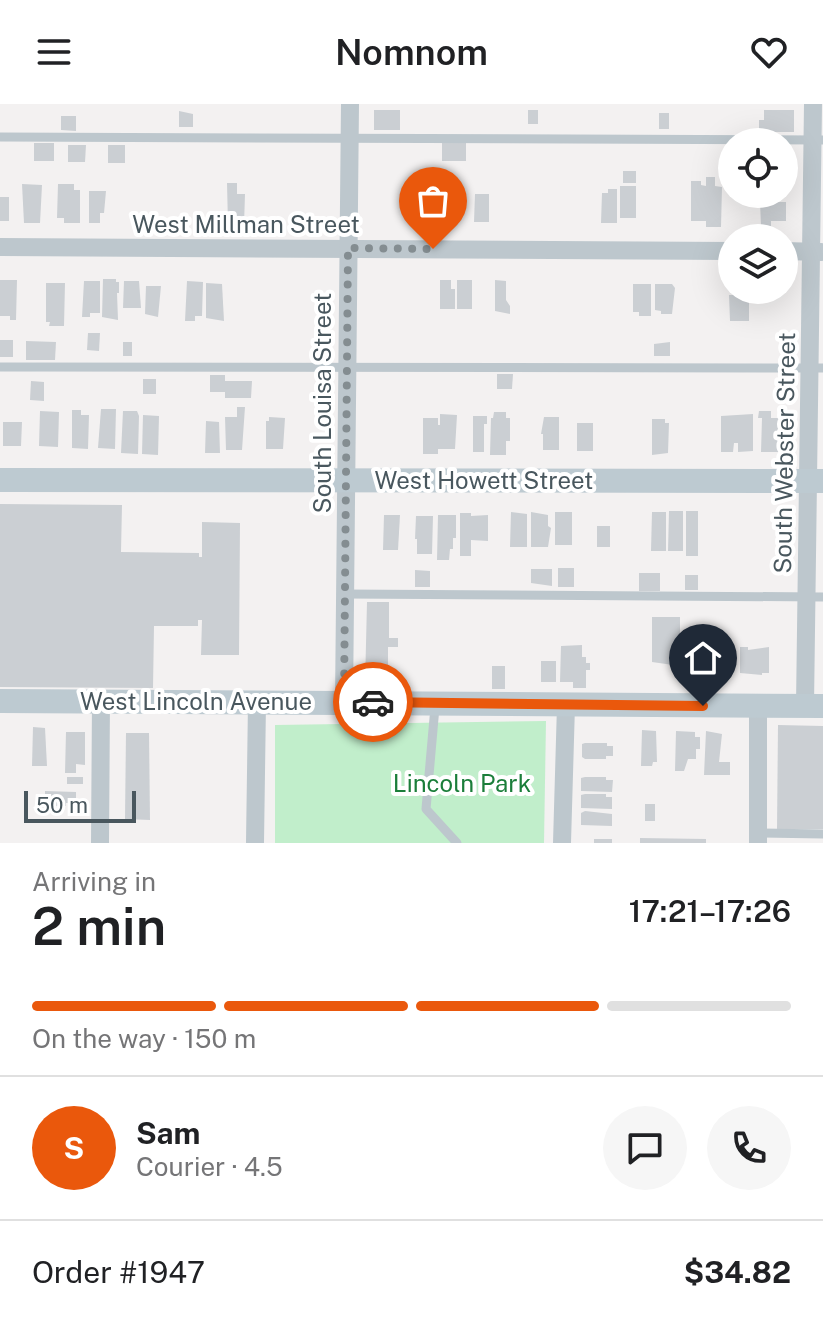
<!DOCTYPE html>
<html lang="en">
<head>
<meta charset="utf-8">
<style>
	:root { --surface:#fff; --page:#f6f6f6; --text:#202124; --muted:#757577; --line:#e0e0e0; --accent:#ea580c }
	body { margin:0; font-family:"Public Sans",sans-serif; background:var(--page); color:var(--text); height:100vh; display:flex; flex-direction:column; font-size:30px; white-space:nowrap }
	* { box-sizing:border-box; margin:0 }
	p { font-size:26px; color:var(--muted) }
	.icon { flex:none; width:44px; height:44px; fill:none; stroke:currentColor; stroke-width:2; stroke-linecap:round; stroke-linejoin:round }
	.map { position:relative; height:739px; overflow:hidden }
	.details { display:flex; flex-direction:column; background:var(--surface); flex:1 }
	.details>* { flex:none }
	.controls { position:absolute; left:718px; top:24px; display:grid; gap:16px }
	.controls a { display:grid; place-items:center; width:80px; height:80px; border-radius:50%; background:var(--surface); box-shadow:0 8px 32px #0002; font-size:40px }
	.scale { position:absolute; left:24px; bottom:20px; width:112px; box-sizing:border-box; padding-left:8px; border:4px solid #49575e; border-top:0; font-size:22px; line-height:28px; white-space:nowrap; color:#49575e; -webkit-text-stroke:6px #fff; paint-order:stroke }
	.pin { position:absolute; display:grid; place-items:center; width:68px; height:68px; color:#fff; margin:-82px -34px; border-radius:50% 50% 50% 0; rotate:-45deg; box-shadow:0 0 8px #0007 }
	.pin .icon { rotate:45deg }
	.courier { position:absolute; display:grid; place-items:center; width:80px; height:80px; margin:-40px; border:6px solid #ea580c; border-radius:50%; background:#fff; color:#222; box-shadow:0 2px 10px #0007 }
	.head em { font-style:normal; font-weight:600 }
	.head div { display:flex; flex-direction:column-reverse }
	.head { display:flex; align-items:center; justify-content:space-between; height:136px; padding:0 32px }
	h1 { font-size:52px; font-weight:600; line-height:60px }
	.bar { display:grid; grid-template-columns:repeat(4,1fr); gap:12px 8px; align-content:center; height:96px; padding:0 32px }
	.bar i { height:10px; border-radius:6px; background:var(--line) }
	.bar .active { background:var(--accent) }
	.bar p { grid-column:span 4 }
	.line { display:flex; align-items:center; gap:20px; padding:0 32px; border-top:2px solid var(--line) }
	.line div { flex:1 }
	.round { display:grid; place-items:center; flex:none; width:84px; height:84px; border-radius:42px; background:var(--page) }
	header { display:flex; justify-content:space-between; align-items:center; height:104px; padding:0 32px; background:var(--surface); font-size:36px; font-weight:600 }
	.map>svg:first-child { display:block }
	.green { fill:#c1eecb }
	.building { fill:#cbcfd3 }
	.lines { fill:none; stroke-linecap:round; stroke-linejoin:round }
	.lane { stroke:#bdc7cd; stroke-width:9 }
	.street { stroke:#bdc7cd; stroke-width:18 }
	.secondary { stroke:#bdcad1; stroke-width:24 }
	.done { stroke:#848d91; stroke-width:8; stroke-dasharray:0 14.4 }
	.route { stroke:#ea580c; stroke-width:10 }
	.labels { text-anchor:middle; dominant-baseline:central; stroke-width:8; stroke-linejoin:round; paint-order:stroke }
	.street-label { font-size:24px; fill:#49575e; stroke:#fff }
	.park-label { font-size:24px; fill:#1b7e3a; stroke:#fff }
</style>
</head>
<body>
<header><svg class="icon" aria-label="menu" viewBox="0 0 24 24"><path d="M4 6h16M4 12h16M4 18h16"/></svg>Nomnom<svg class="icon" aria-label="heart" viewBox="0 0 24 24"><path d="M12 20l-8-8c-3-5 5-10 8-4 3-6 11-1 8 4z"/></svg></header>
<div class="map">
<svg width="823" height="739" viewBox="0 0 823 739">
	<rect width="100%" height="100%" fill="#f3f1f1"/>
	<polygon class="green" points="546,617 544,739 275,739 275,621"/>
	<g class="building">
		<rect x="374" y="6" width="26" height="20"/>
		<rect x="528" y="6" width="10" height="14"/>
		<polygon points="764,6 794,6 794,28 759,28 759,16 764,16"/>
		<polygon points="179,7 193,10 193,23 179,23"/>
		<rect x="659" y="9" width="10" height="16"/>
		<polygon points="61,12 76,12 76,27 61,26"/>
		<rect x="442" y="38" width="24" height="19"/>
		<rect x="34" y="39" width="20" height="18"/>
		<polygon points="68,41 86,41 85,58 68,58"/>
		<rect x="108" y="41" width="17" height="18"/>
		<rect x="623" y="67" width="13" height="12"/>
		<polygon points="706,73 715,73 715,82 722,83 721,123 706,123 706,117 691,117 691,77 701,77 701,81 706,82"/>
		<polygon points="227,79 237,79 237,90 245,90 244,121 228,121"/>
		<polygon points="22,80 42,81 40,119 24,119"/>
		<polygon points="58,80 74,80 74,86 80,86 80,119 64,119 64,114 57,114"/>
		<rect x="620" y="82" width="16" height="32"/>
		<polygon points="608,85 617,85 617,119 601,119 602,89 608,89"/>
		<polygon points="89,87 106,87 104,109 100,109 100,119 89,119"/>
		<polygon points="475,90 489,90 489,118 474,118"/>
		<rect x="0" y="93" width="9" height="24"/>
		<polygon points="760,98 786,98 786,117 771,117 771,122 761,122"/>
		<polygon points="103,175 116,175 116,178 119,178 119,189 117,189 118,216 102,213"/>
		<polygon points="0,176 17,176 16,216 10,216 10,212 0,212"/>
		<polygon points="440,176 451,176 451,185 455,185 455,205 440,205"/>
		<rect x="457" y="176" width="15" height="29"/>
		<polygon points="495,176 506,177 506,196 510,202 510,210 495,207"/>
		<polygon points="84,177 100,177 100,209 90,209 90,213 82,213"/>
		<polygon points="124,177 139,177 141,204 123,204"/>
		<polygon points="187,177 203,178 202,212 195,212 195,217 185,217"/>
		<polygon points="46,179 65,179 64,222 49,222 50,218 46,218"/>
		<polygon points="206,179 222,180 224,217 206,214"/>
		<polygon points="633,180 651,180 651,212 639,212 639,208 633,208"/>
		<polygon points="655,180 672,180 675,184 672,210 661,210 661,207 655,206"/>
		<polygon points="146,182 161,182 158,213 145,210"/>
		<polygon points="733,186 746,186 746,191 749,191 749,217 730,217 729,191 733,191"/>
		<polygon points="88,229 100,229 99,247 87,246"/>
		<rect x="0" y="236" width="13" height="17"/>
		<polygon points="26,237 56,238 55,256 26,256"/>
		<rect x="123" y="238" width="9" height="14"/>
		<polygon points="670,238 670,252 654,252 654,240"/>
		<polygon points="497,270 513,270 512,285 497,285"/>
		<polygon points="210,271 225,271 225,277 252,277 251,294 225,294 225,288 210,288"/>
		<rect x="143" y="275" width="13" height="15"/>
		<polygon points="31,277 44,278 44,297 30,296"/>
		<polygon points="237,303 245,303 242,346 226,346 225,313 237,313"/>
		<polygon points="101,305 116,305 115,345 98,344"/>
		<polygon points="72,306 81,306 81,311 89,311 88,345 72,344"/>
		<polygon points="40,307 59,308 58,343 39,342"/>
		<polygon points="123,307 137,307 139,312 138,350 121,349"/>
		<polygon points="759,307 771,307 771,314 779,314 779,348 761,348 762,314 758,314"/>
		<polygon points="494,308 506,308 506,314 510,314 510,337 506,337 506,351 490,351 491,314 493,314"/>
		<polygon points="440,310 457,311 455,345 438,345 438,350 423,350 423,314 438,314 438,321 440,321"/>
		<polygon points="753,310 753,347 738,348 738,339 734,339 733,348 721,348 721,312"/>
		<polygon points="143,311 159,312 158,351 142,350"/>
		<polygon points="473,312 487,312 487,320 484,320 484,348 473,348"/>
		<polygon points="269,313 285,314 283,345 266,345 266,317 269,317"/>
		<polygon points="544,313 559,313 559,346 543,346 543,330 541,330"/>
		<polygon points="652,315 665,315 665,319 669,319 668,349 652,351"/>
		<polygon points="206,317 219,318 220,349 205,349"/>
		<polygon points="3,318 22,318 21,342 3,342"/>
		<rect x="577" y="319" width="16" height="28"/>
		<polygon points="0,400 122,401 121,448 199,449 199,453 202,453 202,418 240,419 239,551 201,551 202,516 198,516 198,522 154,522 153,584 0,583"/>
		<polygon points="669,407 683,407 683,447 668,447"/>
		<rect x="686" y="407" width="12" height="45"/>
		<polygon points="511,408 527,410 527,443 510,443"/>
		<polygon points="531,408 548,411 548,422 551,424 548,443 531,443"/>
		<rect x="555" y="408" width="17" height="33"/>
		<polygon points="652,408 666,408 666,447 651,447"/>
		<polygon points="460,409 471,409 471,412 488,411 488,437 471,436 471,452 460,452"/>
		<polygon points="384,411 400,411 398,446 383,446"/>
		<polygon points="438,411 456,411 456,434 453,434 453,445 450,445 449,456 437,456"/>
		<polygon points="416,412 433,412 432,450 417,450 417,435 415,435"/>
		<rect x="597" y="422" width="13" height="21"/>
		<rect x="558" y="464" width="16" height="19"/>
		<polygon points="531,465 552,465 552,482 531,479"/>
		<polygon points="415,466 430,467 430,483 415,483"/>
		<rect x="639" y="469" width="21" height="18"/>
		<rect x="685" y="471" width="13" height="15"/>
		<polygon points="367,498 389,498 389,534 398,534 398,543 388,543 388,583 370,584 365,581"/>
		<polygon points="652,513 680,513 680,562 652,558"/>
		<polygon points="582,541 582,553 586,553 586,559 590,559 590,566 586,566 586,584 573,584 573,578 560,578 561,542"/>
		<polygon points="699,543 708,543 708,546 729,543 728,568 722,568 722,571 706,571 706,568 699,568"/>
		<polygon points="740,543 748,543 748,546 769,543 769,569 762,569 762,571 740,569"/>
		<rect x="541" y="557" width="15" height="21"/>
		<rect x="492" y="562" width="13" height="23"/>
		<polygon points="778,621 823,622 823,725 777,725"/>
		<polygon points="33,623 45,624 47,662 32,662"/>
		<polygon points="642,626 656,627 657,658 653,658 652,662 641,662"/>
		<polygon points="676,627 695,628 695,633 700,633 700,645 696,645 696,655 688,655 684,667 675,667"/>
		<polygon points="706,627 722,630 719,658 730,658 730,671 704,671"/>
		<polygon points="66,628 85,628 85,661 76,660 76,669 65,669"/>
		<polygon points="126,629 149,629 150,716 125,715"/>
		<polygon points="585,639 607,639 607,642 613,642 613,652 606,652 606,655 585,655 582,653 582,640"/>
		<rect x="67" y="673" width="16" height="7"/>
		<polygon points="585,673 606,673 606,676 613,676 612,688 581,687 581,674"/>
		<polygon points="45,687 76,688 76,699 66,699 66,702 41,702 41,694 45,694"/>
		<polygon points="585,690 606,690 606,693 612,693 612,705 581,704 581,691"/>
		<rect x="645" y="700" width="10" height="17"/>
		<polygon points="585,707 612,710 612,722 581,721 581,709"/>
		<polygon points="640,734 706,735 706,739 640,739"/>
		<rect x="594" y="735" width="18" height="4"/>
	</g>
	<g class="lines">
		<g class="lane">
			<polyline points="0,33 823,36"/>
			<polyline points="0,263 823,264"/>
			<polyline points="344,490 823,493"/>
			<polyline points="435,603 426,705 457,739"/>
			<polyline points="758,729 823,730"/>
		</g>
		<g class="street">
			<polyline points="0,143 732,147"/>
			<polyline points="784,147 821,148"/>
			<polyline points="344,598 350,0"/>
			<polyline points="805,602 813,0"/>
			<polyline points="100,739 101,596"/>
			<polyline points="255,739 257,598"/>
			<polyline points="562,739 566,601"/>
			<polyline points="758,739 758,602"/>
		</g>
		<g class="secondary">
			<polyline points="0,376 823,377"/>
			<polyline points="0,597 823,602"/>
		</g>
	</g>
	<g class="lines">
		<polyline class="done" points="373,598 344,598 348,144 433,145"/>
		<polyline class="route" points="373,598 703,602"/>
	</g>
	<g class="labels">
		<g class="street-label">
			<text x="246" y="120">West Millman Street</text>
			<text transform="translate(322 299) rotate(-90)">South Louisa Street</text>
			<text transform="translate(784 349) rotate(-89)">South Webster Street</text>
			<text x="484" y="376">West Howett Street</text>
			<text x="196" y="597">West Lincoln Avenue</text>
		</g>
		<g class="park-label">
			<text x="462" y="679">Lincoln Park</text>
		</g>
	</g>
</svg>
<div class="controls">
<a><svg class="icon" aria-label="locate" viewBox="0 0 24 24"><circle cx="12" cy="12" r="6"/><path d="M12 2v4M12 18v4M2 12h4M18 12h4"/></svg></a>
<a><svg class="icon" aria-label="layers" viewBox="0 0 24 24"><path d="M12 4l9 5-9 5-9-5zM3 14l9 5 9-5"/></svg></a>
</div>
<div class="scale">50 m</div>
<div class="pin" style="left:433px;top:145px;background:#ea580c"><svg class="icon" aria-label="bag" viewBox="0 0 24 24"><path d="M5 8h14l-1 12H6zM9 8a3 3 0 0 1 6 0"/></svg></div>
<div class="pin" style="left:703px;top:602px;background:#1f2937"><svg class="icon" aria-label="home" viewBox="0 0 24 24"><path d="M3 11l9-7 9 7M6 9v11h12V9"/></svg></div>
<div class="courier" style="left:373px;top:598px"><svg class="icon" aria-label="car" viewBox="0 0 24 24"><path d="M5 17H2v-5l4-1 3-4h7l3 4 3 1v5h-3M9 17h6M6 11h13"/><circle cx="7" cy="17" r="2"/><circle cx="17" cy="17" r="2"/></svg></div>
</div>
<section class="details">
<div class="head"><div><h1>2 min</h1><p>Arriving in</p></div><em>17:21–17:26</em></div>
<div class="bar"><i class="active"></i><i class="active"></i><i class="active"></i><i></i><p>On the way · 150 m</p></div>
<div class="line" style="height:144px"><b class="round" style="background:var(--accent);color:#fff">S</b><div><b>Sam</b><p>Courier · 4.5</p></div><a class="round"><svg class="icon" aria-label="chat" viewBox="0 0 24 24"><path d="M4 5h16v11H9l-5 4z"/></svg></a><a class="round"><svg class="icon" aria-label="phone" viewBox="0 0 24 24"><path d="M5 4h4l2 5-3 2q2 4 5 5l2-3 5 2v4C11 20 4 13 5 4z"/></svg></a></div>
<div class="line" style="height:104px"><div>Order #1947</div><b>$34.82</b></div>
</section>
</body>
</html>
